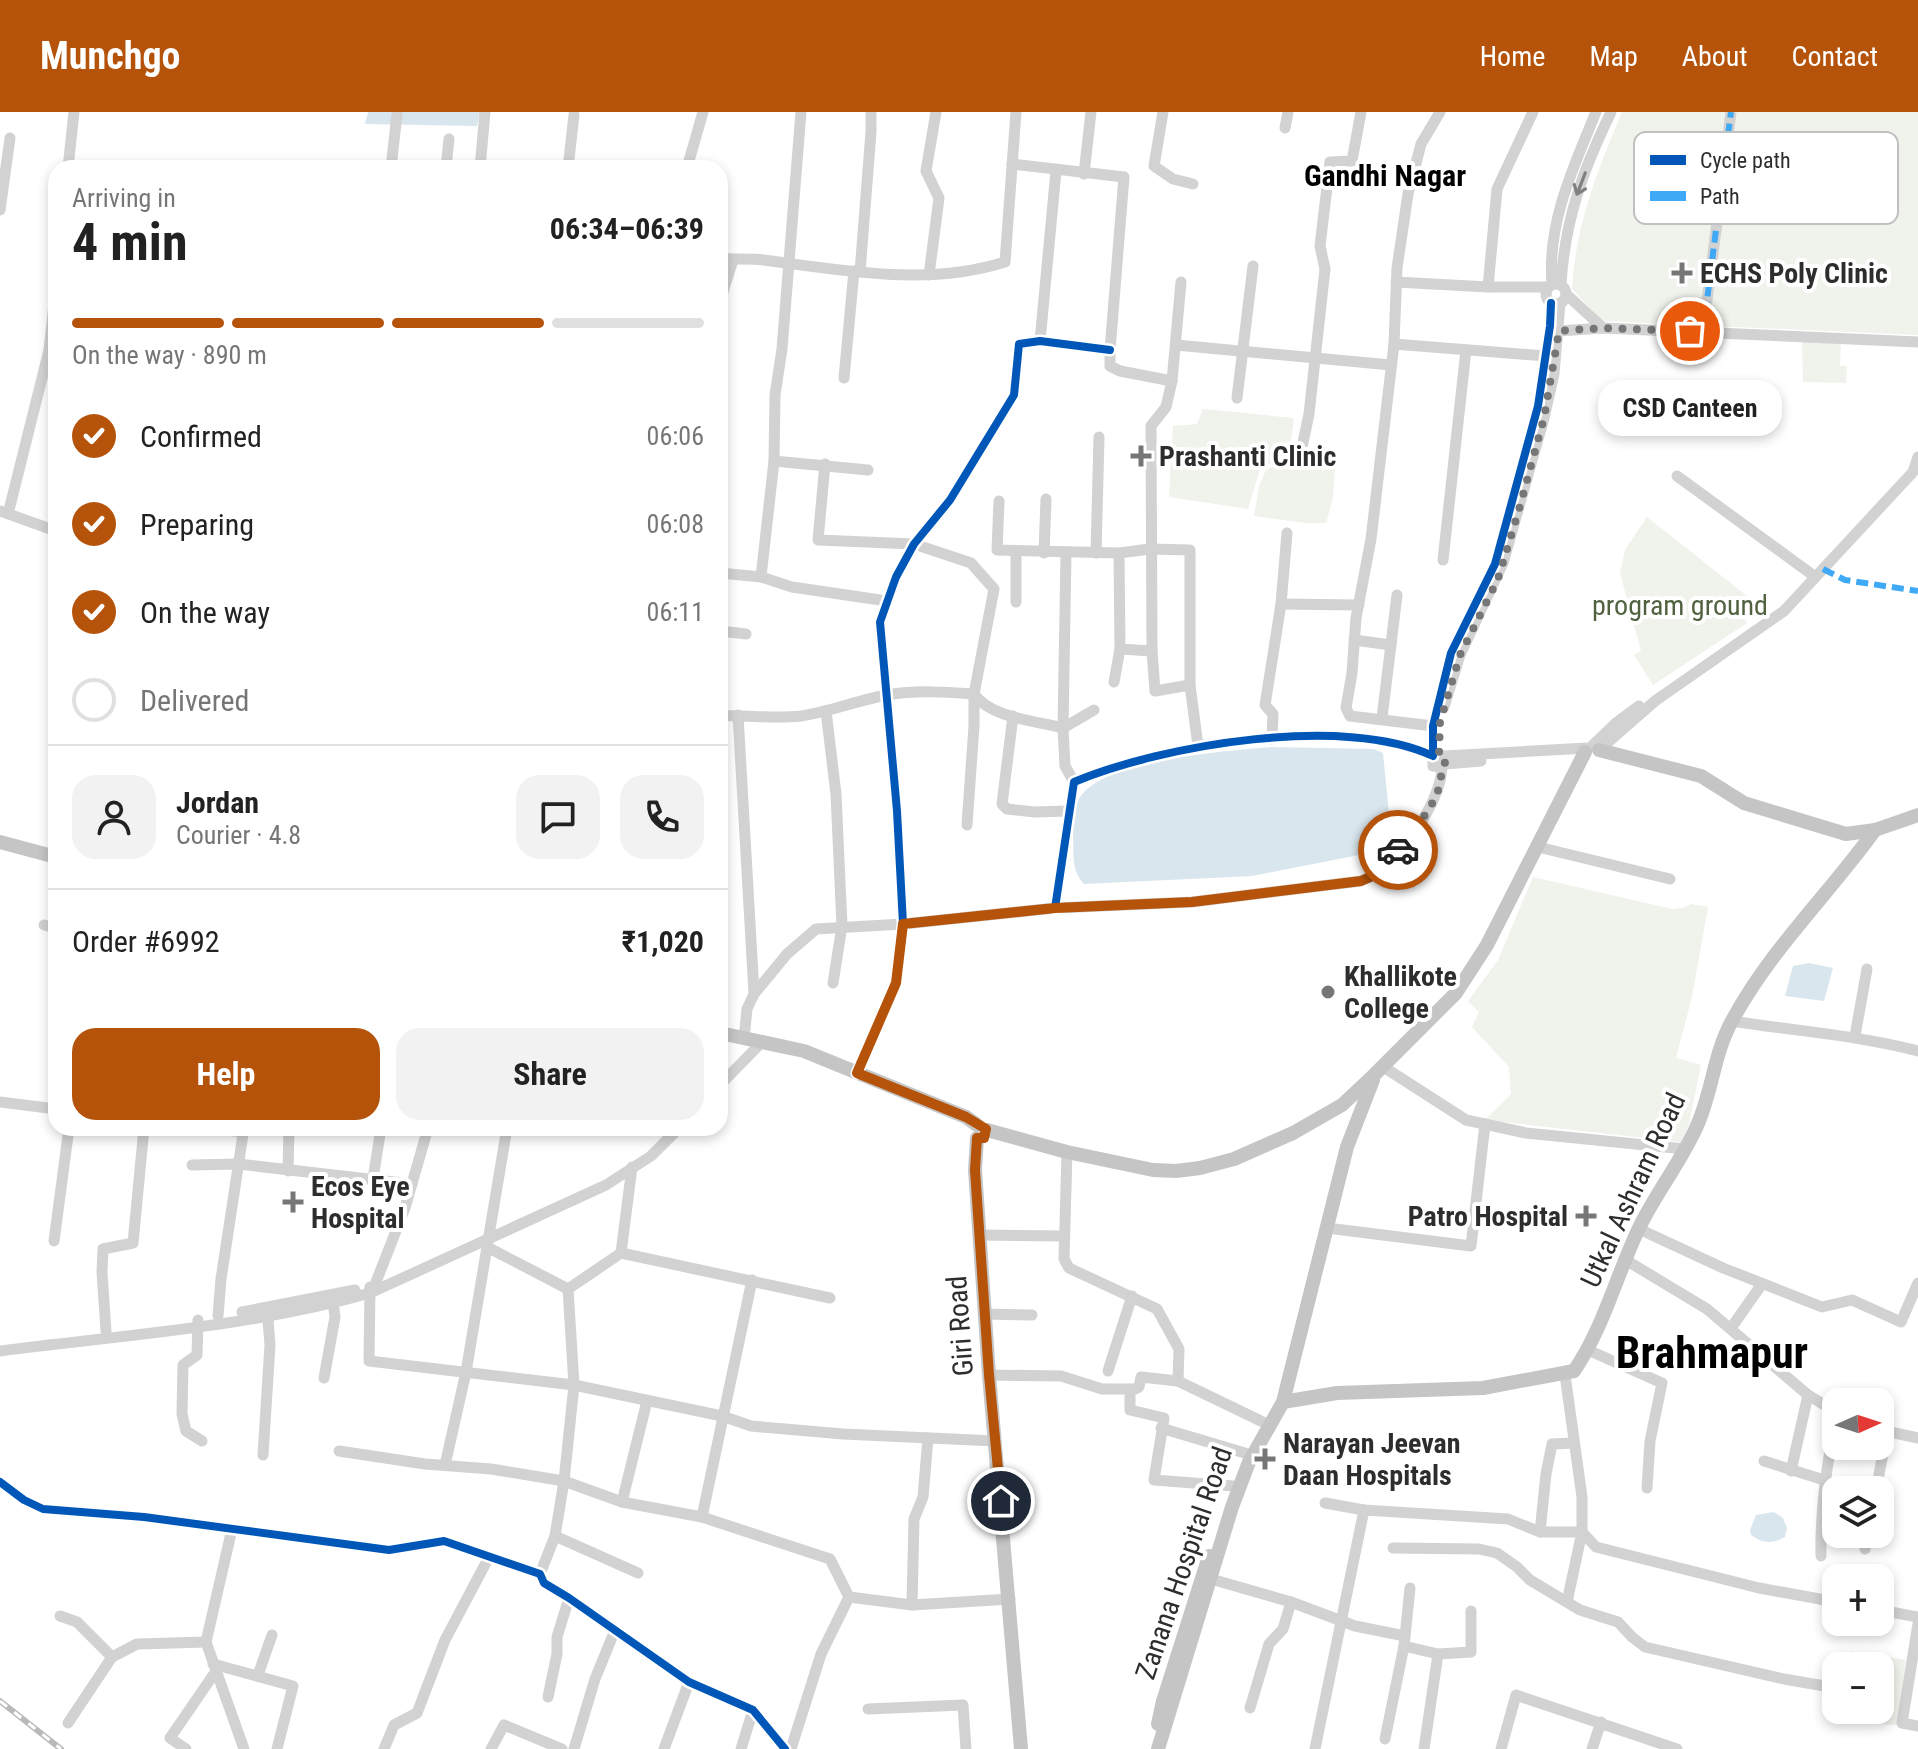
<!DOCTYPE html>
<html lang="en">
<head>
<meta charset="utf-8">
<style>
	:root { --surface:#fff; --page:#f2f2f2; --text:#222; --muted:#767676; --line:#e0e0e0; --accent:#b45309 }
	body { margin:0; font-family:"Roboto Condensed",sans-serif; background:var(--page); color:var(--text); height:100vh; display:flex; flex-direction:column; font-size:30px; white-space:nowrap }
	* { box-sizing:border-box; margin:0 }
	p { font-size:26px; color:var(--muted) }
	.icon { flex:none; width:44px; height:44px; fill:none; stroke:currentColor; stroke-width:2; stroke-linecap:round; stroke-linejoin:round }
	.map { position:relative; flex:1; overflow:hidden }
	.side { position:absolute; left:48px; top:48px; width:680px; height:976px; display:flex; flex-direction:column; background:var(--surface); border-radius:24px; box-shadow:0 4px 12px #0003 }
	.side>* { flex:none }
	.needle { width:52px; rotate:87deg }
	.fabs { position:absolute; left:1822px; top:1276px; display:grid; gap:16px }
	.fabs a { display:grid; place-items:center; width:72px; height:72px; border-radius:16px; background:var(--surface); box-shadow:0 4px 12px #0003; font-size:40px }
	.pin { position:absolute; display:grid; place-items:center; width:68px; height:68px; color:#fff; margin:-34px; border:4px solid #fff; border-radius:50%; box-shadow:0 2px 8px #0007 }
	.courier { position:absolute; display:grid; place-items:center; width:80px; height:80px; margin:-40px; border:6px solid #b45309; border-radius:50%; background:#fff; color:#222; box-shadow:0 2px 10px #0007 }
	.bubble { position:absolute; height:56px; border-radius:24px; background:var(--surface); box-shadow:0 4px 12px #0003; font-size:26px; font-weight:700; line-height:56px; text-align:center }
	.summary em { font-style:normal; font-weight:700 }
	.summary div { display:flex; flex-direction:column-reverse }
	.summary { display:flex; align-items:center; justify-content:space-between; height:136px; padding:0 24px }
	h1 { font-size:52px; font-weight:700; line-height:60px }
	.bar { display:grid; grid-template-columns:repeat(4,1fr); gap:12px 8px; align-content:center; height:96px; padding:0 24px }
	.bar i { height:10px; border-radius:6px; background:var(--line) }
	.bar .active { background:var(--accent) }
	.bar p { grid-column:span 4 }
	.line { display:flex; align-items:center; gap:20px; padding:0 24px; border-top:2px solid var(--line) }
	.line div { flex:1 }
	.round { display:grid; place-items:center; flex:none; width:84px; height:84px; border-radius:24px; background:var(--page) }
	ol { padding:0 24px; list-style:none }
	li { display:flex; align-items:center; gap:24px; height:88px }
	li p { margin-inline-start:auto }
	li .icon { padding:8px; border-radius:50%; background:var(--accent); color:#fff; stroke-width:4 }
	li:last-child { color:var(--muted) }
	li i { width:44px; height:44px; border:4px solid var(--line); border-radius:50% }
	.action { display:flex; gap:16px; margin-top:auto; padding:16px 24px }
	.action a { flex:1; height:92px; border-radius:24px; background:var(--accent); color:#fff; font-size:32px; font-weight:700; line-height:92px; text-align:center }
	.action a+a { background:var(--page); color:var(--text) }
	header { display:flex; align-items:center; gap:48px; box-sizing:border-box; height:112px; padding:0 40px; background:var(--accent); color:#fff }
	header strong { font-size:38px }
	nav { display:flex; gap:44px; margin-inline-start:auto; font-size:28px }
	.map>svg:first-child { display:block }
	.green { fill:#f0f2ec }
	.water { fill:#dae6ee }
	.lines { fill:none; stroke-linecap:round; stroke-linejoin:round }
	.minor { stroke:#d2d2d2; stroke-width:11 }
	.major { stroke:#c5c5c5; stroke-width:14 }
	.rail-casing { stroke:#b9b9b9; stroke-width:6 }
	.rail { stroke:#fff; stroke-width:3; stroke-dasharray:9; stroke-linecap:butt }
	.quiet { stroke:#3fa9f5; stroke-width:6; stroke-dasharray:12 6; stroke-linecap:butt }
	.cycleway-casing { stroke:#fff; stroke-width:13 }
	.cycleway { stroke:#0057b8; stroke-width:8 }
	.oneway { stroke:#808080 }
	.done { stroke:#767676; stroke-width:8; stroke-dasharray:0 14.4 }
	.route { stroke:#b45309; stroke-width:10 }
	.poi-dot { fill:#767676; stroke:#fff; stroke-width:3 }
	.labels { text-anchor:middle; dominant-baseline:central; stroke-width:8; stroke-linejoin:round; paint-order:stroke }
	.poi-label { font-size:28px; font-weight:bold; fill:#2d2d2d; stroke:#fff; text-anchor:start }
	.park-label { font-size:28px; fill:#516240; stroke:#fff }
	.street-label { font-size:28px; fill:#2d2d2d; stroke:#fff }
	.neighbourhood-label { font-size:30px; font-weight:bold; fill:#000; stroke:#fff }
	.town-label { font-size:44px; font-weight:bold; fill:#000; stroke:#fff }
	.key { fill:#fff; stroke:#c0c0c0; stroke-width:2 }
	.key-label { font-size:22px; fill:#2d2d2d }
</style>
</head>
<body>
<header>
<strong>Munchgo</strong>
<nav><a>Home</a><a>Map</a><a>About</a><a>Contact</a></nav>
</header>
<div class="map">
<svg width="1918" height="1637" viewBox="0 0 1918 1637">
	<rect width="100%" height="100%" fill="#fff"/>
	<g class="green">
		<path d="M1622 0H1918V223L1602 209 1572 177C1576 111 1597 60 1622 0Z"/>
		<polygon points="1802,226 1841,228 1840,254 1847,254 1846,271 1803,270"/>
		<polygon points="1203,297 1294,306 1289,343 1260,357 1248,397 1169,385 1173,314 1197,312"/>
		<polygon points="1286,348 1335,356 1333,386 1326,411 1306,411 1254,404 1259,374 1266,358"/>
		<polygon points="1647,405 1747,484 1740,500 1747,511 1653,573 1634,543 1641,539 1620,461 1625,438"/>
		<polygon points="1533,765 1672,797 1683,796 1691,792 1708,795 1692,885 1676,946 1701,953 1689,1012 1681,1030 1485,1008 1511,982 1509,955 1472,915 1479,900 1468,889 1498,848"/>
		<polygon points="1851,1539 1906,1548 1897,1613 1839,1611 1841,1598 1880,1598 1880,1554 1849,1554"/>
	</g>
	<g class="water">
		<polygon points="368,0 480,0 477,14 365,12"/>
		<path d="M1271 635 1374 637 1383 641 1391 722 1379 739 1252 764 1084 772C1071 758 1074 744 1073 725 1072 709 1072 692 1085 679 1117 647 1226 639 1271 635Z"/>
		<polygon points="1809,851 1833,856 1824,889 1785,884 1793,854"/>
		<path d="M1774 1400 1783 1406 1787 1416 1785 1425C1773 1432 1762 1432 1751 1423L1750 1418 1756 1403Z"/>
	</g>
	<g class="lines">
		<g class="minor">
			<polyline points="1163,0 1154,54 1173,67 1193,72"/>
			<polyline points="1285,16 1288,0"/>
			<polyline points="1012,52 1124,65 1110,238 1110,254 1120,259 1172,269"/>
			<polyline points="68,56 74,0"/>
			<polyline points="391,56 397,2"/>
			<polyline points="446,56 449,27"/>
			<polyline points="480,56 485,0"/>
			<polyline points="568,56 574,3"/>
			<polyline points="687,56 703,0"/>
			<polyline points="1084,62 1091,0"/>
			<polyline points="0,98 10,26"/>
			<path d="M720 146C735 148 749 146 763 148 843 158 926 175 1005 150L1016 0"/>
			<polyline points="860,160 871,20 871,0"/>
			<polyline points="929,163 939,86 926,59 936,0"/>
			<polyline points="1396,170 1488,175 1548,175"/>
			<path d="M1552 172C1547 111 1573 56 1596 0"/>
			<path d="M1561 172C1565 107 1583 58 1611 0"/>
			<circle cx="1556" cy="182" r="10"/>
			<polyline points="1488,175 1497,77 1533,0"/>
			<polyline points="1566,182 1603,216"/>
			<polyline points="720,189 733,148"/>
			<polyline points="1559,219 1603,216 1918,230"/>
			<polyline points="1703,220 1731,0"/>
			<polyline points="1040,229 1056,59"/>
			<polyline points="1394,232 1546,244"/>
			<polyline points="1176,233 1391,253"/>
			<polyline points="844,266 854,159"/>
			<polyline points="1237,286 1253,154"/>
			<polyline points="1300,345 1309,302 1325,157 1320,134 1330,50 1352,49 1361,0"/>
			<polyline points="774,349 868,358"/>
			<polyline points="825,352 818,428 914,432 971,451 994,477 974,582 974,614 967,713"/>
			<polyline points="1677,364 1810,461"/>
			<polyline points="999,389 997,438 1119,441 1150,437 1190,438 1190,573 1198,634"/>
			<polyline points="0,399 56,419"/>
			<polyline points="8,402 49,238 56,173"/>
			<polyline points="1044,441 1046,387"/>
			<polyline points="1066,441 1063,616 1065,654 1074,670"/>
			<polyline points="1096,441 1099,325"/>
			<polyline points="1119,441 1120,537 1152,539 1155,579 1190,573"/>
			<polyline points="1443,448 1466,238"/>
			<polyline points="720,461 761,465 792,475 887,489"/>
			<polyline points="761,465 774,349 775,283 782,237 801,0"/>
			<polyline points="1016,490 1016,439"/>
			<polyline points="1281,492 1359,493"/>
			<polyline points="720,519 746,522"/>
			<polyline points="1354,528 1391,533"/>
			<polyline points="1152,539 1151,314 1166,295 1172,269 1181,170"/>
			<polyline points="1114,570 1120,537"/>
			<polyline points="1444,595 1460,543 1503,451 1544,306 1554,262 1560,191"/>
			<polyline points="826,599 836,682 842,814 833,871"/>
			<polyline points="738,603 754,881"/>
			<path d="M720 604C747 603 773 607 801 604 830 600 858 588 887 583 916 578 945 580 974 582 991 606 1036 609 1063 616L1094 598"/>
			<polyline points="1013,604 1002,692 1007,697 1035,700 1068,699"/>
			<polyline points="1382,606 1397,483"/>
			<polyline points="1433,614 1350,604 1346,596 1352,561 1356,506 1371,427 1394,232 1397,156 1408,82 1421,32 1440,0"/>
			<polyline points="1272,627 1273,602 1265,593 1281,492 1287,421"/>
			<polyline points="1593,633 1616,611 1639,594"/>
			<polyline points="1599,638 1655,589 1784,499 1913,360 1918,345"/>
			<polyline points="1444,644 1445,652 1442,655 1433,654 1433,644 1439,642 1444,644 1587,636"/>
			<polyline points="1445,652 1481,649"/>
			<polyline points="1538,735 1670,767"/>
			<path d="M1055 796 1074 670C1162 633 1344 602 1433 644V614L1451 541 1495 452 1538 294 1550 214 1551 191"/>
			<polyline points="44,813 56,816"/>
			<path d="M1732 909C1794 919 1857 923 1918 939"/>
			<polyline points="1855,924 1867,857"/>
			<path d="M744 927 747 897 754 882 787 842 816 817 903 812 1055 796 1192 790 1361 769C1395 755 1441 693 1442 655"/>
			<polyline points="1382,954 1466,1008 1526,1021 1685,1037"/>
			<polyline points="857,961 896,871 903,812 897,699 880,510 896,465 914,432 950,388 1014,283 1019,232 1040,229 1110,238"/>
			<polyline points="720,973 761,931"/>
			<polyline points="0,990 56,997"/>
			<polyline points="209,1016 244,1020"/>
			<polyline points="1067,1040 1064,1147 1069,1156 1157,1197 1179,1237 1178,1269"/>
			<polyline points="192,1053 238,1052 412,1072"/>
			<polyline points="288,1059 289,1016"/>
			<polyline points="373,1067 381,1016"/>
			<polyline points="1327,1116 1471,1134 1485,1012"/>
			<polyline points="1639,1117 1723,1156 1822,1195 1852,1188 1901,1210 1918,1171"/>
			<polyline points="980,1123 1063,1124"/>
			<polyline points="54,1129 69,1016"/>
			<polyline points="487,1135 568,1177"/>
			<polyline points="621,1141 830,1186"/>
			<polyline points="1624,1147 1707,1197 1808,1283 1836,1300"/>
			<polyline points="376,1170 405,1096 428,1016"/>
			<polyline points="370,1175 369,1249 574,1273 722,1304 751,1314 843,1322 995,1329"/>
			<polyline points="568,1177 621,1141 632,1055"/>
			<polyline points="242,1200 355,1178"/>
			<polyline points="985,1202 1032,1203"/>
			<polyline points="218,1204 221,1167 244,1016"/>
			<polyline points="198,1208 197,1243 183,1253 182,1302 186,1319 202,1329"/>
			<polyline points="1731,1216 1762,1172"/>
			<polyline points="106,1219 102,1160 103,1137 133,1131 144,1016"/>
			<polyline points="1588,1238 1662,1271 1650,1329 1647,1376"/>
			<path d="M0 1239C123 1223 250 1215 370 1181L606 1073 651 1044 679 1016"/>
			<polyline points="1108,1259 1132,1184"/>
			<polyline points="989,1263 1061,1264 1102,1277 1135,1277 1139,1275 1141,1265 1178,1269 1265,1311"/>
			<polyline points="1565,1263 1582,1385 1582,1420 1596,1435 1759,1476 1836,1490"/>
			<polyline points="324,1266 335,1205 332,1183"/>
			<polyline points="1130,1277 1130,1298 1164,1306 1154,1368 1233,1374"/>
			<polyline points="1161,1316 1248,1342"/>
			<polyline points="1881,1318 1918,1326"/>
			<polyline points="339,1339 425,1352 491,1357 564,1369 622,1390 702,1405 830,1447 849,1485 912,1493 1010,1487"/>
			<polyline points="263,1343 270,1233 267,1196"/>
			<polyline points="1764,1349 1824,1368"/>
			<polyline points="445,1353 466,1260 507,1016"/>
			<polyline points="1791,1359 1808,1283"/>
			<polyline points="0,1370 24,1388 43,1397 144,1405 389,1438 444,1429 540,1462 544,1471 569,1486 689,1570 753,1598 785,1637"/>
			<polyline points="1876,1378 1887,1321"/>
			<polyline points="622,1390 647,1289"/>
			<polyline points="1325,1391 1364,1398 1508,1407 1540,1420 1582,1420 1567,1490"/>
			<polyline points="702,1405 752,1168"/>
			<polyline points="232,1417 206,1530 244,1637"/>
			<polyline points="1540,1420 1546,1362 1552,1332 1574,1331"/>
			<polyline points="555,1424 638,1461"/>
			<polyline points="1393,1436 1479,1437 1497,1441 1517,1455 1530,1468 1580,1498 1618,1510 1632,1525 1645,1535 1784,1567 1836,1576"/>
			<polyline points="1865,1437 1867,1422"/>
			<path d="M1821 1444C1820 1397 1827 1352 1836 1305"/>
			<polyline points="540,1462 555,1424 564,1369 574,1273 568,1177"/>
			<polyline points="1211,1467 1291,1490 1355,1514 1405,1524"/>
			<polyline points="912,1493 914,1407 923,1385 928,1326"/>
			<polyline points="1880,1498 1918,1505"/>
			<polyline points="60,1504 77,1510 112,1545"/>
			<polyline points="1918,1512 1902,1611 1918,1614"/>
			<polyline points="1404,1534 1438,1542 1471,1540 1471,1499"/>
			<polyline points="213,1552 293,1574 277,1637"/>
			<polyline points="258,1563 272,1523"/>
			<polyline points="548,1585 557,1542 557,1525 569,1486"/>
			<polyline points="1250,1596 1269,1532 1283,1517 1291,1490"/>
			<polyline points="868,1597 963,1593 966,1637"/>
			<polyline points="68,1611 112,1545 137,1532 206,1530"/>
			<polyline points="1385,1627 1404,1534 1410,1476"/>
			<polyline points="186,1637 170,1626 216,1559"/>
			<polyline points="384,1637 394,1613 417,1601 445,1528 489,1445"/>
			<polyline points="491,1637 504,1613 562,1637"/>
			<polyline points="574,1637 595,1567 615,1518"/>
			<polyline points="664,1637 689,1570"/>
			<polyline points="741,1637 753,1598"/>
			<polyline points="791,1637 821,1542 849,1485"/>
			<polyline points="1315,1637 1364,1398"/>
			<polyline points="1424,1637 1438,1542"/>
			<polyline points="1501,1637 1516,1583 1677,1637"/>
			<polyline points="1592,1637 1601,1610"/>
		</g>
		<g class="major">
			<polyline points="1599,638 1701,664 1744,691 1846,722 1875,718 1918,703"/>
			<polyline points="0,730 56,745"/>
			<polyline points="720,921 804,939 966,1005 977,1013"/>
			<polyline points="987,1018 1067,1040 1153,1058 1176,1059 1200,1056 1234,1047 1293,1021 1342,993 1374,963 1456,881 1487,833 1585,640"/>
			<polyline points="977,1026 975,1058 989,1263 1021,1637"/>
			<path d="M1283 1290 1337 1281 1483 1276 1574 1259C1604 1215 1616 1164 1639 1116 1656 1081 1680 1051 1696 1016 1713 980 1713 942 1733 907 1771 837 1829 782 1875 718"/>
			<polyline points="1158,1612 1163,1589 1209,1444"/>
			<polyline points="1158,1637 1232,1395 1249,1350 1283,1290 1347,1035 1373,968"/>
		</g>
		<defs>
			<polyline id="rail" points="0,1589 61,1637"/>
		</defs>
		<use href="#rail" class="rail-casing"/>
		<use href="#rail" class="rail"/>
		<g class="quiet">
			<polyline points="1703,220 1731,0"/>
			<polyline points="1823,457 1845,468 1918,479"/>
		</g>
		<defs>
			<g id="cycleway">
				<path d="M1055 796 1074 670C1162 633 1344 602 1433 644V614L1451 541 1495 452 1538 294 1550 214 1551 191"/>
				<polyline points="857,961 896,871 903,812 897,699 880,510 896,465 914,432 950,388 1014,283 1019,232 1040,229 1110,238"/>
				<polyline points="0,1370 24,1388 43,1397 144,1405 389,1438 444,1429 540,1462 544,1471 569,1486 689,1570 753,1598 785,1637"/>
			</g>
		</defs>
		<use href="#cycleway" class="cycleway-casing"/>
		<use href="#cycleway" class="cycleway"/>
	</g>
	<defs><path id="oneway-shaft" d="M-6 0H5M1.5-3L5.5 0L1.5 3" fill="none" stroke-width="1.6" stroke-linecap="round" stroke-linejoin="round" transform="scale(2)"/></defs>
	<use class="oneway" href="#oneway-shaft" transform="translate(1581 72) rotate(111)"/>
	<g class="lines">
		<path class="done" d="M1398 738C1412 721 1427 703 1436 684 1441 673 1440 661 1445 652L1444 644 1439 642 1440 610 1460 543 1498 467 1520 394 1544 306 1559 219 1603 216 1690 219"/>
		<polyline class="route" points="1001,1389 989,1263 975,1058 977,1026 984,1026 986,1017 966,1005 857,961 896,871 903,812 1055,796 1192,790 1361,769 1375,763 1398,738"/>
	</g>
	<g class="poi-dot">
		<path d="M1678 149h8v8h8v8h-8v8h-8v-8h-8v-8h8z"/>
		<path d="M1137 332h8v8h8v8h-8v8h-8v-8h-8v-8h8z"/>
		<circle cx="1328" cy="880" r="8"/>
		<path d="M289 1078h8v8h8v8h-8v8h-8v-8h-8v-8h8z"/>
		<path d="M1582 1092h8v8h8v8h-8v8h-8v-8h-8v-8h8z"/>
		<path d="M1261 1335h8v8h8v8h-8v8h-8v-8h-8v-8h8z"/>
	</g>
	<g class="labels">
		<g class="poi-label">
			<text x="1700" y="161">ECHS Poly Clinic</text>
			<text x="1159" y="344">Prashanti Clinic</text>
			<text x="1344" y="864">Khallikote<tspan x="1344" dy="32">College</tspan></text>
			<text x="311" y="1074">Ecos Eye<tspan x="311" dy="32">Hospital</tspan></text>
			<text x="1568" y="1104" text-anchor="end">Patro Hospital</text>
			<text x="1283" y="1331">Narayan Jeevan<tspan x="1283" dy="32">Daan Hospitals</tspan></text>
		</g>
		<g class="park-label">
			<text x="1680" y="493">program ground</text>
		</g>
		<g class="street-label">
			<text transform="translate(1633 1078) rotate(-65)">Utkal Ashram Road</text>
			<text transform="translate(960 1214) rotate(-94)">Giri Road</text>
			<text transform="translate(1184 1451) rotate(-71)">Zanana Hospital Road</text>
		</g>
		<g class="neighbourhood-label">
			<text x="1385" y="63">Gandhi Nagar</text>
		</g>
		<g class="town-label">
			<text x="1712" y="1241">Brahmapur</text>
		</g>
	</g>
	<rect x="1634" y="20" width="264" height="92" rx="12" class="key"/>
	<rect x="1650" y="43" width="36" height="10" fill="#0057b8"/>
	<rect x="1650" y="79" width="36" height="10" fill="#3fa9f5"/>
	<g class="key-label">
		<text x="1700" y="56">Cycle path</text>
		<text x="1700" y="92">Path</text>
	</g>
</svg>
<div class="fabs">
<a><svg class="needle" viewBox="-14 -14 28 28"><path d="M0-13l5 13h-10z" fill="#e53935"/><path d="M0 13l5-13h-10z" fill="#767676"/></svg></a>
<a><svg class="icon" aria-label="layers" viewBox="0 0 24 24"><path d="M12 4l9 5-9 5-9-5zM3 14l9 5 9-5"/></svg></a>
<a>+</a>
<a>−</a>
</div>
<div class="pin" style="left:1690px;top:219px;background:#ea580c"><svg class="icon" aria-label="bag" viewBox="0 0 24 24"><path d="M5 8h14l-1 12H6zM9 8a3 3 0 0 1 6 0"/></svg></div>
<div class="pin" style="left:1001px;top:1389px;background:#1f2937"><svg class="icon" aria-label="home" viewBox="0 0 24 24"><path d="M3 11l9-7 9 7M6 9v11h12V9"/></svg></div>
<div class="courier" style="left:1398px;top:738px"><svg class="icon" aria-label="car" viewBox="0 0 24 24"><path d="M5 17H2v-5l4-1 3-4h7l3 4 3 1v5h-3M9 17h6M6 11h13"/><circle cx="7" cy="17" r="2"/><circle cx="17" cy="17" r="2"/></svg></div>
<div class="bubble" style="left:1598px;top:268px;width:184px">CSD Canteen</div>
<section class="side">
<div class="summary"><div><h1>4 min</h1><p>Arriving in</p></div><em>06:34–06:39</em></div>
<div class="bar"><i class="active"></i><i class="active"></i><i class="active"></i><i></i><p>On the way · 890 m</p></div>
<ol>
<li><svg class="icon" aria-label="check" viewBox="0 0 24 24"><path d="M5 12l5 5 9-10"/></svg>Confirmed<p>06:06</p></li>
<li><svg class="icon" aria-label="check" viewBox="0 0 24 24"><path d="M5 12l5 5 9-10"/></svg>Preparing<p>06:08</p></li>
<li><svg class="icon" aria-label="check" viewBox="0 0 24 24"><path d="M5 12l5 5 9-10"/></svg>On the way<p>06:11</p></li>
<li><i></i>Delivered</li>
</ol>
<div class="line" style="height:144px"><a class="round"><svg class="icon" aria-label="person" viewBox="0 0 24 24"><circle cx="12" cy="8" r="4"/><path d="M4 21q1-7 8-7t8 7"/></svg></a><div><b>Jordan</b><p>Courier · 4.8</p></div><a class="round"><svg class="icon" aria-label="chat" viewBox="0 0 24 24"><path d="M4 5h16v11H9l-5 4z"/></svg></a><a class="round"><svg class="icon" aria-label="phone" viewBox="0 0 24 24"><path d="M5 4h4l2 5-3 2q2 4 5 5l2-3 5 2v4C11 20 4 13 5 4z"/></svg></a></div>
<div class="line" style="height:104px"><div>Order #6992</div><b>₹1,020</b></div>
<div class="action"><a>Help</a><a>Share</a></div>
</section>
</div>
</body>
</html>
